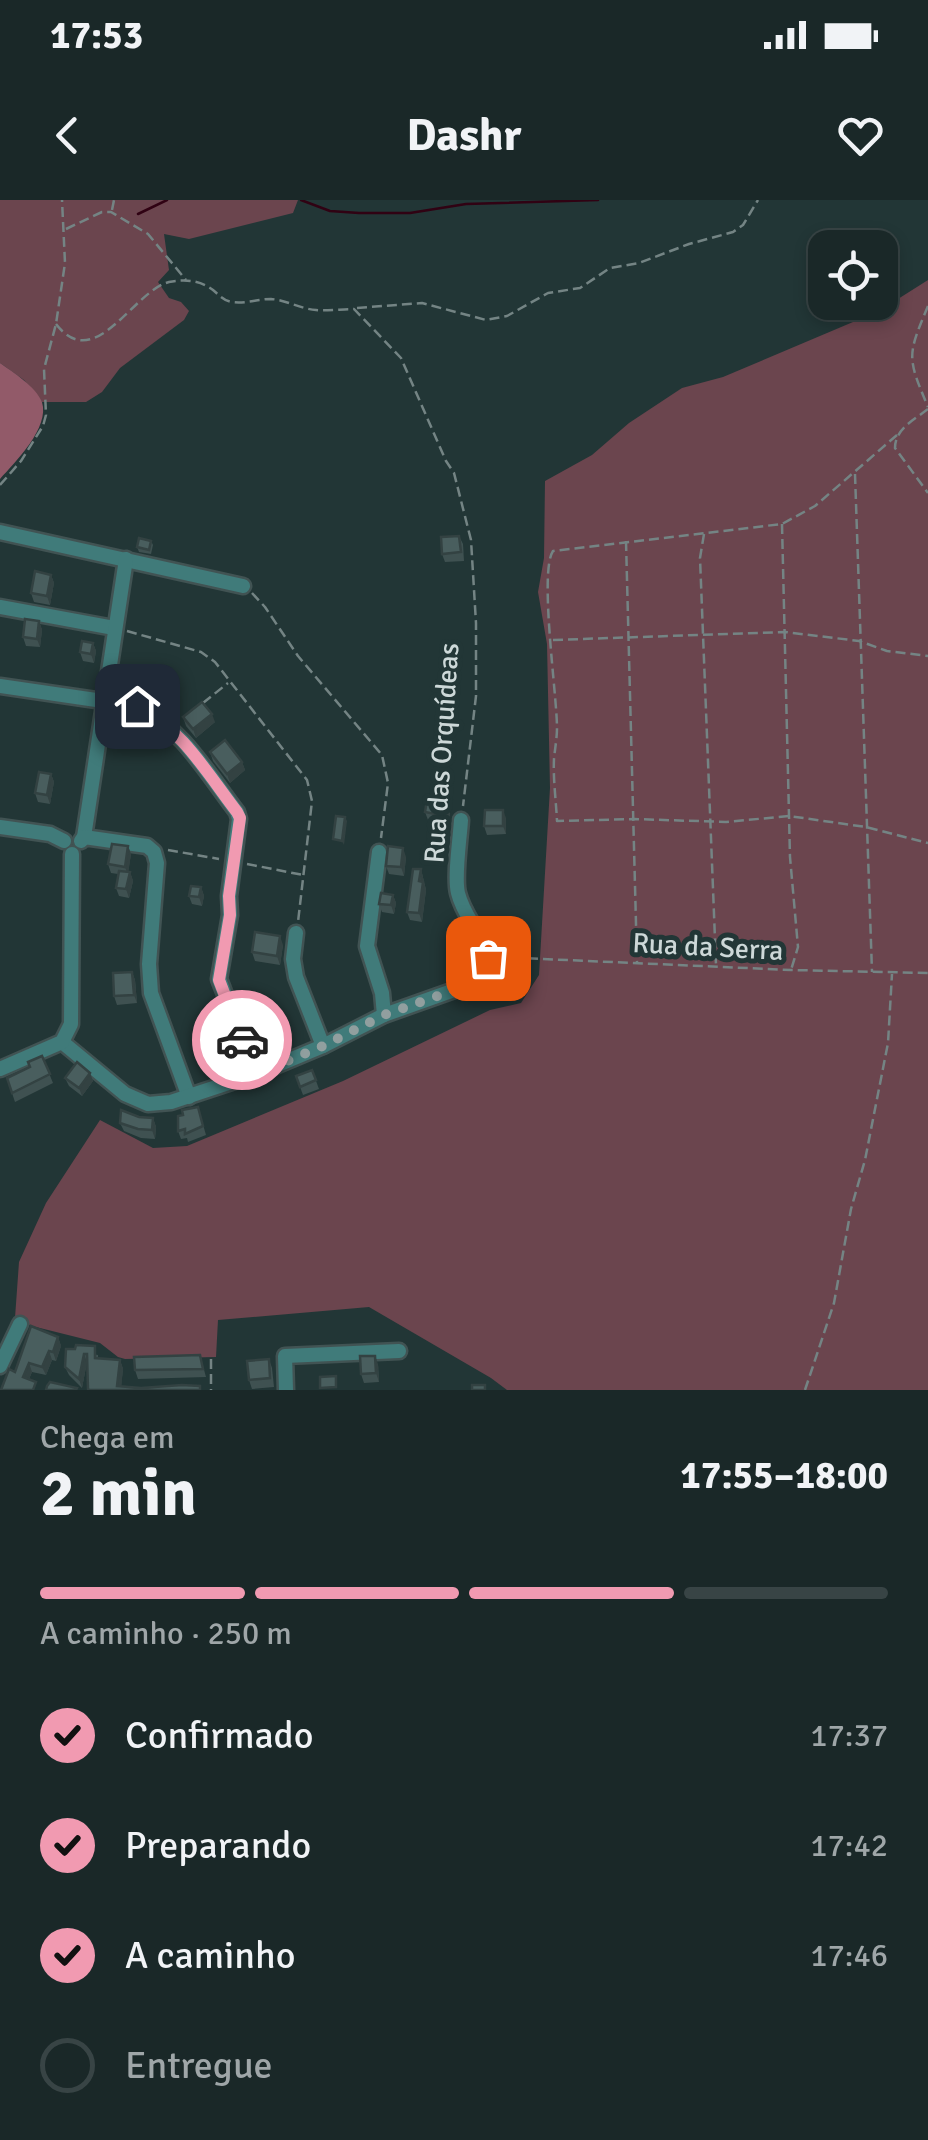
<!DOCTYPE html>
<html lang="pt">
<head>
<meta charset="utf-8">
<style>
	:root { --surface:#1a2828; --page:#273434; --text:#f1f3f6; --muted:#9fa6a8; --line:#384445; --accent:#f19ab1 }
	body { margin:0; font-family:Signika,sans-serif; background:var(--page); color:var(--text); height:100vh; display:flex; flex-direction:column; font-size:38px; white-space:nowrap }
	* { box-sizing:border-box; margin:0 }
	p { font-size:32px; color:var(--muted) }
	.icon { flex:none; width:55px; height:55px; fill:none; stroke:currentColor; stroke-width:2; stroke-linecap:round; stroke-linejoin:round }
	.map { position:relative; height:1190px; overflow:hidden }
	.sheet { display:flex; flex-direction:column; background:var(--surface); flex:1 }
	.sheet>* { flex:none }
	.controls { position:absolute; left:808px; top:30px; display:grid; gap:20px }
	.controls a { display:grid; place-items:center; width:90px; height:90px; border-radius:20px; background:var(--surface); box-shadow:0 5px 15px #0003,0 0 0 2px var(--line); font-size:50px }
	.pin { position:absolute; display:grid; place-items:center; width:85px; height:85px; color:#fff; margin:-42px; border-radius:20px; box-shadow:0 5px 15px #0006 }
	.courier { position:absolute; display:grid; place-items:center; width:100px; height:100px; margin:-50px; border:8px solid #f19ab1; border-radius:50%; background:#fff; color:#222; box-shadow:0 2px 12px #0007 }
	.summary em { font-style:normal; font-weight:700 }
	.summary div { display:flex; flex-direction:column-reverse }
	.summary { display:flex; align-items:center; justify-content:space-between; height:170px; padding:0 40px }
	h1 { font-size:65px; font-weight:700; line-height:75px }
	.bar { display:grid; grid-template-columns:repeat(4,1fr); gap:15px 10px; align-content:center; height:120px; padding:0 40px }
	.bar i { height:12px; border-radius:8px; background:var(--line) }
	.bar .current { background:var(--accent) }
	.bar p { grid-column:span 4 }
	ol { padding:0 40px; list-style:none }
	li { display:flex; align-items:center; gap:30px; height:110px }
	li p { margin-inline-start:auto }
	li .icon { padding:10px; border-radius:50%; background:var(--accent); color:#111; stroke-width:4 }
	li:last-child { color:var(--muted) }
	li i { width:55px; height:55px; border:5px solid var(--line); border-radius:50% }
	.status { display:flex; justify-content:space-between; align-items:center; height:70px; padding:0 50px; background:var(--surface); direction:ltr }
	.status svg { height:28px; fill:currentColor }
	header { display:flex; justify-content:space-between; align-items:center; height:130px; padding:0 40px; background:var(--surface); font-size:45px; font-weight:700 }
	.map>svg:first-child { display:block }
	.green { fill:#6b454e }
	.forest { fill:#925a69 }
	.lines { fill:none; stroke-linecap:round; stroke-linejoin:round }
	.stream { stroke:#300213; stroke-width:2.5 }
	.minor-casing { stroke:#415353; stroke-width:19 }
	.path { stroke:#748484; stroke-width:2.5; stroke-dasharray:10 5; stroke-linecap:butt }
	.minor { stroke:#407b7a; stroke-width:14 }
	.wall { fill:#3f5151 }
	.shaded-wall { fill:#334242 }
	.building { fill:#495e5e; stroke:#334242; stroke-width:2.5 }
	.done { stroke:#919f9f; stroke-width:10; stroke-dasharray:0 18 }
	.route { stroke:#f19ab1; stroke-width:12 }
	.labels { text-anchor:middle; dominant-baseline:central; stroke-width:10; stroke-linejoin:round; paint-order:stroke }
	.street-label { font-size:28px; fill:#cdd8d8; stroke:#223636 }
</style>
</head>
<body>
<div class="status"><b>17:53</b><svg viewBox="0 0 49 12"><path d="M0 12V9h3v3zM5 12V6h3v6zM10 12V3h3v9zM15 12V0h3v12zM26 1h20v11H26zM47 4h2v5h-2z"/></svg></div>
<header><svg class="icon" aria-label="back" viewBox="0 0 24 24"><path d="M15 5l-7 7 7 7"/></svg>Dashr<svg class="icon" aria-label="heart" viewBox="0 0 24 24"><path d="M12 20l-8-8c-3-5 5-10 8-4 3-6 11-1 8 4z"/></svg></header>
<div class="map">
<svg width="928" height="1190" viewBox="0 0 928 1190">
	<rect width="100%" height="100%" fill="#223636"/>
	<g class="green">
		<polygon points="0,0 298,0 293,13 189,39 164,34 169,70 158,82 169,98 181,102 189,111 184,120 120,168 102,192 86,202 42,202 24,180 0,163"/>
		<polygon points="928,80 928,1190 507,1190 491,1178 369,1107 218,1120 216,1157 125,1159 118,1157 100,1143 32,1126 15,1118 19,1062 46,1003 100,920 153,948 187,946 343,881 490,810 521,803 539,775 550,588 547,444 538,392 544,358 545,281 592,255 629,223 682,188 723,177 879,111"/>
	</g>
	<path class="forest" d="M0 163C13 172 36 187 42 202 50 228 15 262 0 279Z"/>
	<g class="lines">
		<g class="stream">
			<polyline points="301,0 330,11 359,13 410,13 466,4 598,0"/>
			<polyline points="138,14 167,0"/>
		</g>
		<defs>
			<g id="minor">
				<polyline points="0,332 243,386"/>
				<polyline points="0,407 114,428"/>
				<path d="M0 486 137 506C182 528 207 573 237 612L239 619 229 696 230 715 219 779 256 874"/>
				<polyline points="0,627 50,634 64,641"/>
				<polyline points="84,637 126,359"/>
				<polyline points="81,641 84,637 147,646 154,652 157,663 149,764 151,793 189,897"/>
				<polyline points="379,652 367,746 382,793 384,815"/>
				<polyline points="296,733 293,759 296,777 323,846"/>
				<path d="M62 842 125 894 148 904 171 902 256 874 323 846 384 815 477 782C502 748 466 727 458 693 454 677 460 638 461 620"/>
				<polyline points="0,869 62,842 71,824 72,654"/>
				<polyline points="0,1166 20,1124"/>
				<polyline points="286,1190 285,1156 399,1151"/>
			</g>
		</defs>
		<use href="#minor" class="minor-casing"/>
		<g class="path">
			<polyline points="112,10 114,0"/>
			<polyline points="66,29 102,12 111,12 148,34 186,80"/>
			<path d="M928 106C907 156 907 157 928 207"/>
			<polyline points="357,108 422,103 486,120 507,116 548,93 580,88 610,68 639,63 689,44 733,32 743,25 758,0"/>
			<path d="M56 124C95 175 133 91 169 82 185 79 200 80 213 90 219 95 224 101 232 102 245 104 258 99 271 99 286 100 301 109 316 110 328 111 342 109 354 109L401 158 446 261 454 273 471 340 476 423V496L463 606"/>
			<path d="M928 209C914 220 895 229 895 248L928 293"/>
			<path d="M897 235 815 306 782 324 553 351C539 372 557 495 557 528 557 538 555 548 554 559 553 579 556 600 557 621L634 619 726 622 789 616 866 627 928 643"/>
			<polyline points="855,274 872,772"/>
			<polyline points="0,285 21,261 43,226 46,215 44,169 56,124 65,63 62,0"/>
			<polyline points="782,324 790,657 798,747 791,770"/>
			<polyline points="704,334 700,358 716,765"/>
			<polyline points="626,341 637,762"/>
			<polyline points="252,393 265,407 298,456 382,555 388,583 381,638"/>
			<polyline points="127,431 201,452 215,462 307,580 312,601 298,722"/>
			<polyline points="553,440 785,432 859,441 887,451 928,456"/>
			<polyline points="203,503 228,483"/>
			<polyline points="168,650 219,659"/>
			<polyline points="247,664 303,675"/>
			<polyline points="498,757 791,770 928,773"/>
			<polyline points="211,1159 211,1190"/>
			<polyline points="805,1190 834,1103 851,1009 865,960 888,843 892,774"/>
		</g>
		<use href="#minor" class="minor"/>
	</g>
	<g class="wall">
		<polygon points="459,336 463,344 464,361 445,362 442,354"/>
		<polygon points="151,341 153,345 151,354 139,352 137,347"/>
		<polygon points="51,375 54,383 50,405 34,402 31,393"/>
		<polygon points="39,421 42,430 40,447 26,446 23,437"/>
		<polygon points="93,443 96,451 94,463 83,461 80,452"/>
		<polygon points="120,481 142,481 140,494 127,492 126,490 123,490"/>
		<polygon points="183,517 215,522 196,538 186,526"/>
		<polygon points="210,552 242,562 245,570 230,583 213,561"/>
		<polygon points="51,574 54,582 50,604 38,602 35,593"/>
		<polygon points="447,602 450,610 449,624 428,620 425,612"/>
		<polygon points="506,618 506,634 487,635 484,626"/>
		<polygon points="128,646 131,654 128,672 130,672 133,681 129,698 119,696 116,688 118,674 111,673 108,664"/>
		<polygon points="406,657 404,676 389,674 386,666"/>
		<polygon points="421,669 426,690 422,722 410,720 407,712"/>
		<polygon points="201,687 204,696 202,706 192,704 189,696"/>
		<polygon points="393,695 396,703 394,714 382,712 379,704"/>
		<polygon points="283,745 280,765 255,761 252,752"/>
		<polygon points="132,772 135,780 137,803 117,805 114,796"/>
		<polygon points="42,856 53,883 15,902 7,878 30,867"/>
		<polygon points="312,870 319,889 303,895 296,876"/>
		<polygon points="90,873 93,881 82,896 69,886 65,878"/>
		<polygon points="198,907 206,935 188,942 187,938 181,939 178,931 183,915"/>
		<polygon points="153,918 156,927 155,939 141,938 124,931 120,923"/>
		<polygon points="58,1137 61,1146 56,1161 52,1160 46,1175 32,1172 29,1179 15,1172"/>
		<polygon points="66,1149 98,1155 98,1158 120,1160 123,1169 121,1186 89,1190 87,1162 82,1188 69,1175 65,1167"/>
		<polygon points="200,1155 206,1177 138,1179 135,1170"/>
		<polygon points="269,1159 272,1168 274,1187 252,1189 249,1180"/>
		<polygon points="378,1164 379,1182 364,1183 361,1174"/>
	</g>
	<g class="shaded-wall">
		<polygon points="51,375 54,383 50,405 47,396"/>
		<polygon points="39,421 42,430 40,447 37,439"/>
		<polygon points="93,443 96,451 94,463 91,454"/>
		<polygon points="139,473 142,481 140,494 137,486"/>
		<polygon points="212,514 215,522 196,538 193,529"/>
		<polygon points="242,562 245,570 230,583 227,574"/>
		<polygon points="51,574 54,582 50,604 47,595"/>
		<polygon points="447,602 450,610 449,624 446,616"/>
		<polygon points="503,610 506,618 506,634 503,626"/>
		<polygon points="345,617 347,621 344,645 342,641"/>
		<polygon points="128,646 131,654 128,675 125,667"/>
		<polygon points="403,648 406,657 404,676 401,667"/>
		<polygon points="421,669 426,690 422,722 419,713"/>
		<polygon points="130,672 133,681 129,698 126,689"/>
		<polygon points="201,687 204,696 202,706 199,697"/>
		<polygon points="393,695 396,703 394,714 391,705"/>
		<polygon points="280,736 283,745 280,765 277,756"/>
		<polygon points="132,772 135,780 137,803 134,795"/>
		<polygon points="90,873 93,881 82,896 79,888"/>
		<polygon points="153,918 156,927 155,939 152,930"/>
		<polygon points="58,1137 61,1146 56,1161 53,1152"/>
		<polygon points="49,1151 52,1160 46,1175 42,1167"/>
		<polygon points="84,1154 87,1162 82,1188 79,1179"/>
		<polygon points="375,1156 378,1164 379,1182 376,1173"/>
		<polygon points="120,1160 123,1169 121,1190 117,1186"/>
		<polygon points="29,1163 32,1172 26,1186 23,1177"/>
	</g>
	<g class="building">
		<polygon points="459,336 461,352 442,354 441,337"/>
		<polygon points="139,338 151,341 149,350 137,347"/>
		<polygon points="35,371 51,375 47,396 31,393"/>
		<polygon points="25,419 39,421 37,439 23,437"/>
		<polygon points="82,441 93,443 91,454 80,452"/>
		<polygon points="121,470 139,473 137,486 124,484 124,482 120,481"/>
		<polygon points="202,502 212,514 193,529 183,517"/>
		<polygon points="225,540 242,562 227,574 210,552"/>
		<polygon points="39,572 51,574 47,595 35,593"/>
		<polygon points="427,600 447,602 446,616 425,612"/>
		<polygon points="485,610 503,610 503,626 484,626"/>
		<polygon points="336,616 345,617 342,641 333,639"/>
		<polygon points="112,644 128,646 125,667 108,664"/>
		<polygon points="388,646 403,648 401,667 386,666"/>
		<polygon points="413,669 421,669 419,681 423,682 419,713 407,712"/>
		<polygon points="119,671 130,672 126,689 116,688"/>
		<polygon points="191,686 201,687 199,697 189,696"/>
		<polygon points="381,693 393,695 391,705 379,704"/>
		<polygon points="255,732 280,736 277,756 252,752"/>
		<polygon points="132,772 134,795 114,796 113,773"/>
		<polygon points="42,856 50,874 12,893 7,878 30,867 28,862"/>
		<polygon points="77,862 90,873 79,888 65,878"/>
		<polygon points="312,870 316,880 300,887 296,876"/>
		<polygon points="198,907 203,926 185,934 185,929 178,931 178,916 183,915 182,910"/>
		<polygon points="121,910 139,917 153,918 152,930 138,929 120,923"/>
		<polygon points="31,1126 58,1137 53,1152 49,1151 42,1167 29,1163 23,1177 36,1182 33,1190 1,1190 9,1169 15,1172"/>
		<polygon points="76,1145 95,1146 95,1158 120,1160 117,1186 141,1188 182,1185 200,1186 200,1190 90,1190 88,1189 87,1154 84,1154 79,1179 65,1167 66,1149 75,1149"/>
		<polygon points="200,1155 203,1169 135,1170 134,1157"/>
		<polygon points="360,1156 375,1156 376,1173 361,1174"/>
		<polygon points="269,1159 270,1178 249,1180 247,1161"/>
		<polygon points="336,1176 336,1187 320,1188 320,1177"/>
		<polygon points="50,1182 77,1188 76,1190 46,1190 47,1186"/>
		<rect x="472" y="1185" width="13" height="5"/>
	</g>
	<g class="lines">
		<polyline class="done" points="242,840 256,874 323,846 384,815 477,782 485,772 488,758"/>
		<path class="route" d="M137 506C182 529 207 573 237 612L240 618 229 696 230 715 219 780 242 840"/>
	</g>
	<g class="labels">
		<g class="street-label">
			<text transform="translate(442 553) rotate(-86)">Rua das Orquídeas</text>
			<text transform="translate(708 747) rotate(3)">Rua da Serra</text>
		</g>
	</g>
</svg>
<div class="controls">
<a><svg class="icon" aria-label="locate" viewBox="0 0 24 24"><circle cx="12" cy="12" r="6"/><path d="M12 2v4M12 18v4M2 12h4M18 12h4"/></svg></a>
</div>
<div class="pin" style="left:488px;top:758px;background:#ea580c"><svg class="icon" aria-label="bag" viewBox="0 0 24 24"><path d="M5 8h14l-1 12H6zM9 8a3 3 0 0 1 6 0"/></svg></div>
<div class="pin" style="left:137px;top:506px;background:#1f2937"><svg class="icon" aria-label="home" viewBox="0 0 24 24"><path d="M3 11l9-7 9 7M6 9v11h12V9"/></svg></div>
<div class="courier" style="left:242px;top:840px"><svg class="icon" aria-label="car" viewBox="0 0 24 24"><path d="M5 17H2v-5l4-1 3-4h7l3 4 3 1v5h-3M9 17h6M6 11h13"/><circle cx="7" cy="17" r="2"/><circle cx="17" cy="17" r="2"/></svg></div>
</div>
<section class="sheet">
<div class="summary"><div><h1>2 min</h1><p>Chega em</p></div><em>17:55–18:00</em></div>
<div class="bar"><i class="current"></i><i class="current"></i><i class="current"></i><i></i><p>A caminho · 250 m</p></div>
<ol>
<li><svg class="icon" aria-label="check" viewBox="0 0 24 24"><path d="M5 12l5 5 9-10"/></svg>Confirmado<p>17:37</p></li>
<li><svg class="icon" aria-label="check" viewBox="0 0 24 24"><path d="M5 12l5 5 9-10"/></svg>Preparando<p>17:42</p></li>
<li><svg class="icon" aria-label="check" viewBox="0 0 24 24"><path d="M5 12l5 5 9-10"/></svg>A caminho<p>17:46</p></li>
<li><i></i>Entregue</li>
</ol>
</section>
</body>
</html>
